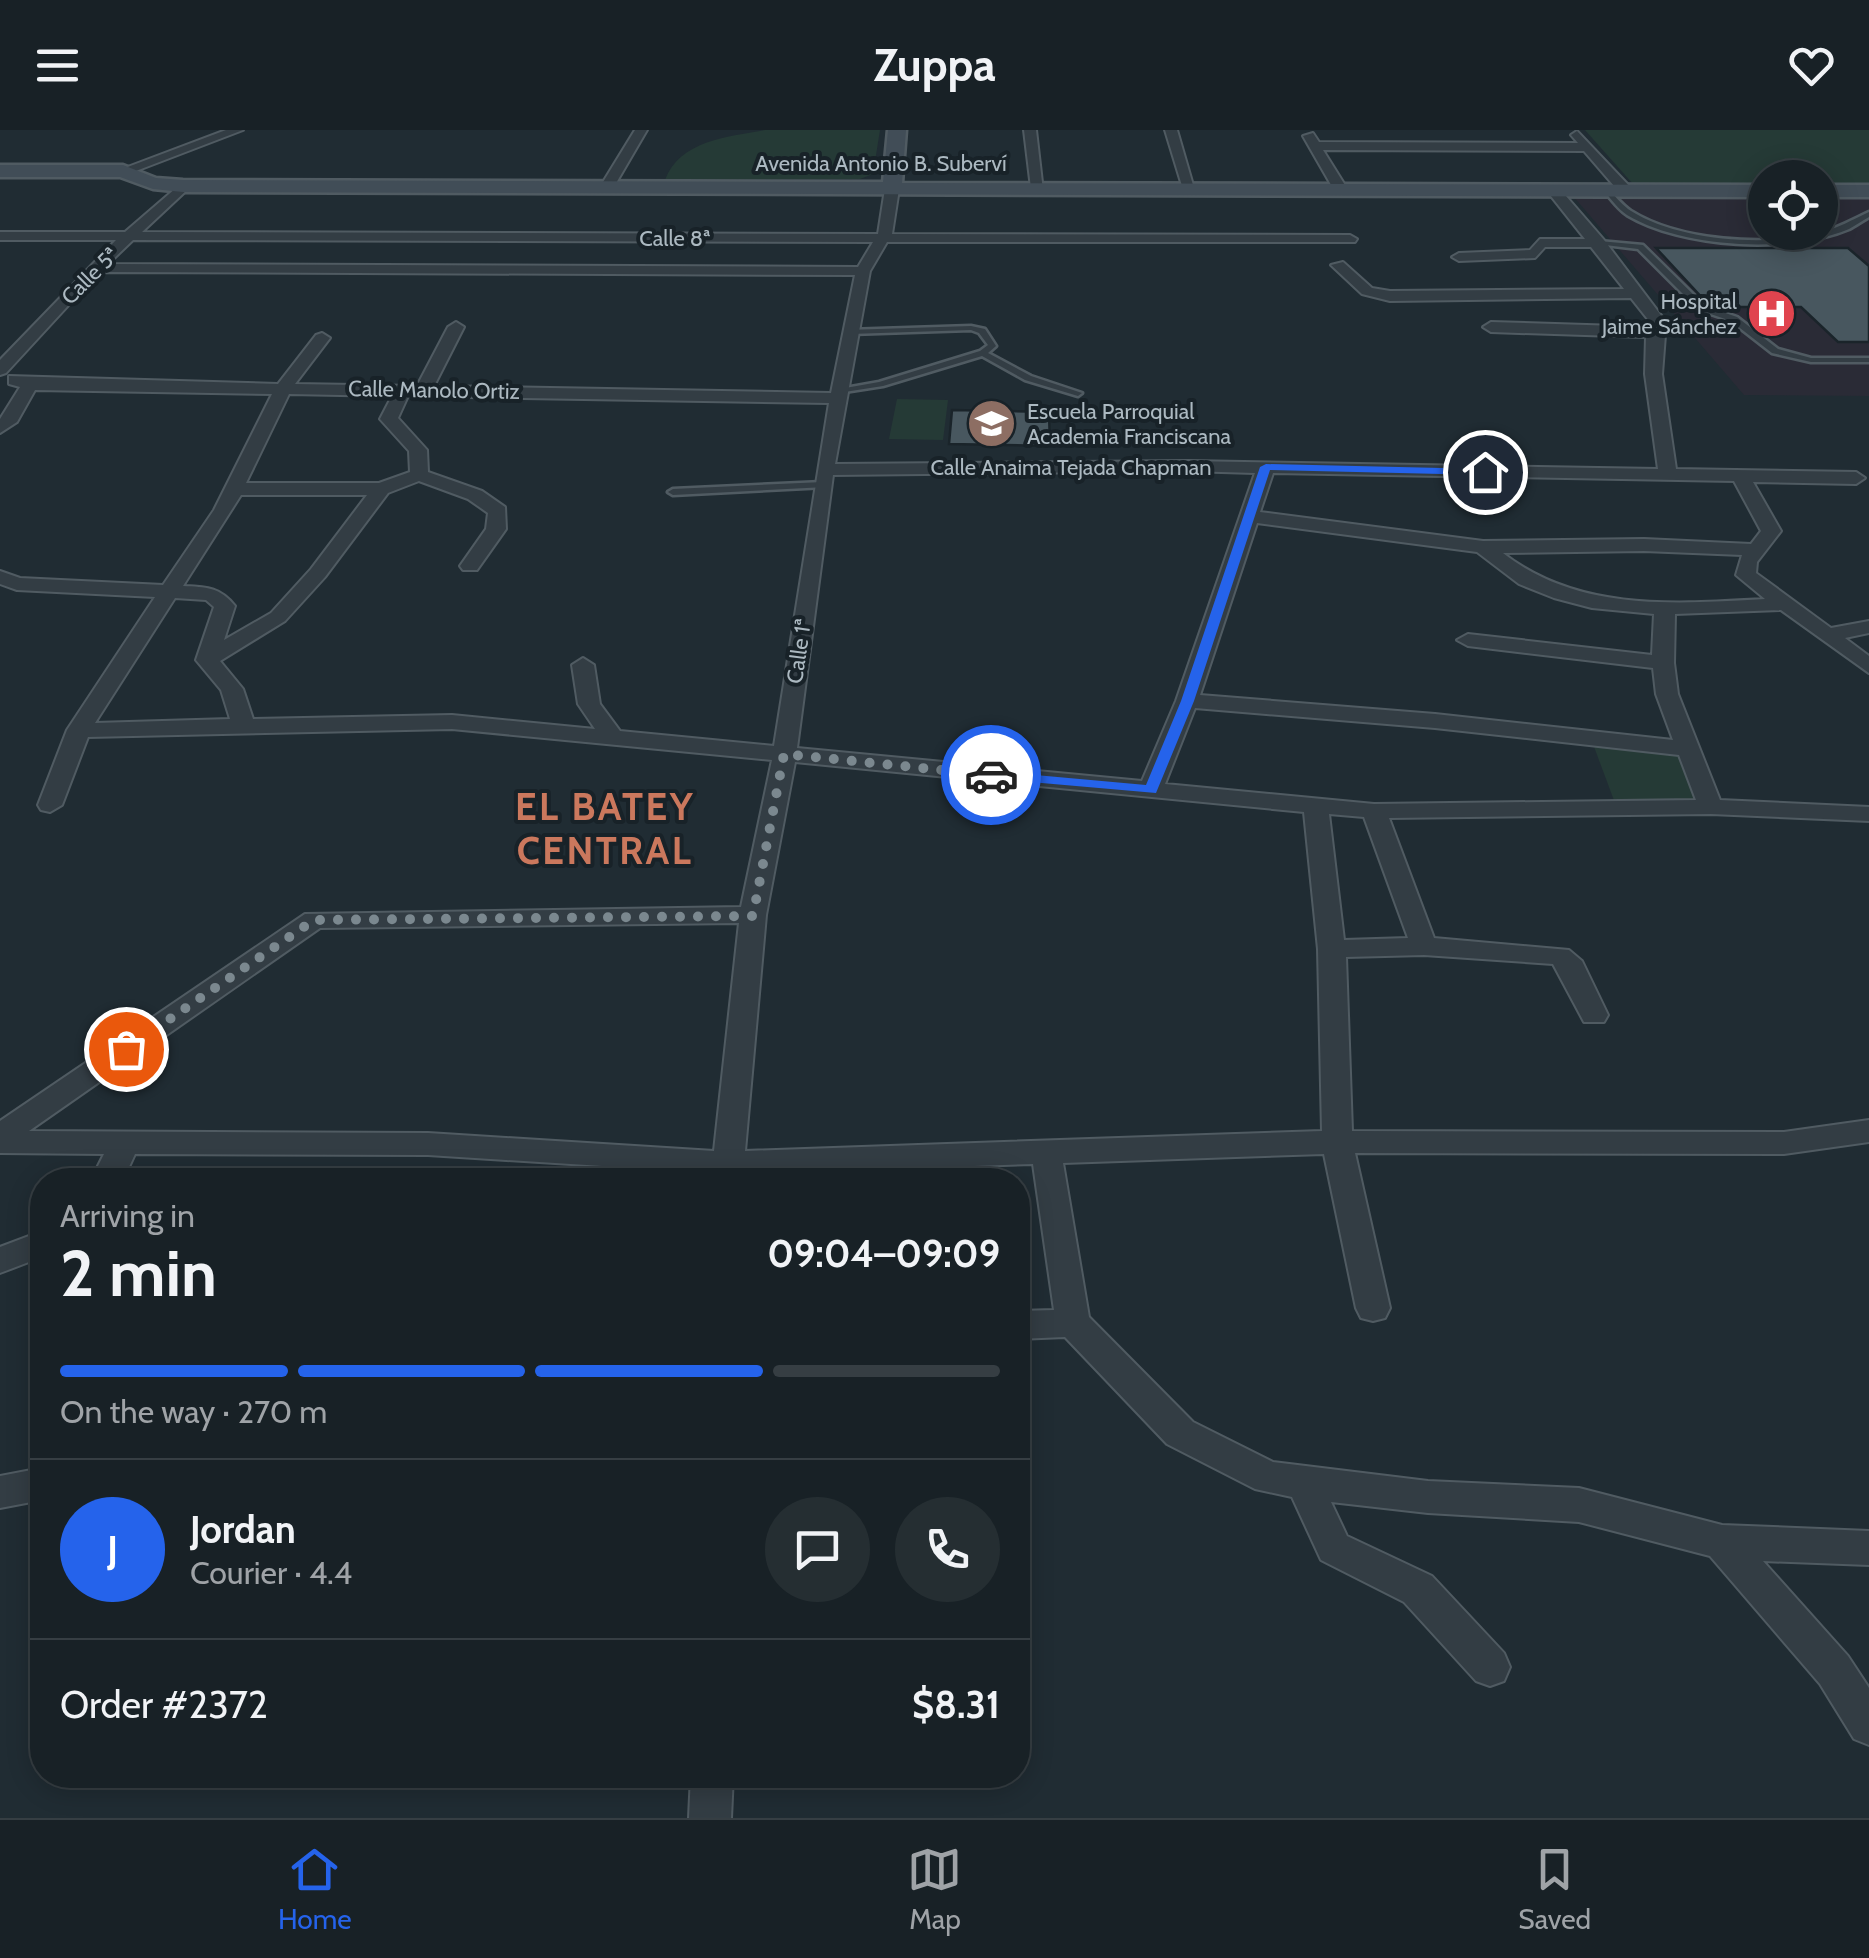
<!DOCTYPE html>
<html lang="en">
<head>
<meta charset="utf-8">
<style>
	:root { --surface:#182126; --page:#252e32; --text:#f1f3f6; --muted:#9fa3a7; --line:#363e43; --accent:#2563eb }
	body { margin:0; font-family:Cabin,sans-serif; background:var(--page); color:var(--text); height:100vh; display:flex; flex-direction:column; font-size:38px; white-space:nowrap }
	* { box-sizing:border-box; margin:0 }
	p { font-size:32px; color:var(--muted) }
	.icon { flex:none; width:55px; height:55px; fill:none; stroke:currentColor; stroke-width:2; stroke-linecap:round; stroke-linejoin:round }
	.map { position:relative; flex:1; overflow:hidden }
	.drawer { position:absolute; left:30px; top:1038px; width:1000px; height:620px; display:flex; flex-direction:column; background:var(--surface); border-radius:40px; box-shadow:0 5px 25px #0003,0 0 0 2px var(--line) }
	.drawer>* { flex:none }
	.controls { position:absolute; left:1748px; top:30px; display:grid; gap:20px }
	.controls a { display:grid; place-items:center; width:90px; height:90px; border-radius:50%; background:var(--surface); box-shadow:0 5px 25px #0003,0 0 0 2px var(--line); font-size:50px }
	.pin { position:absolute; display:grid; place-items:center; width:85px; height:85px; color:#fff; margin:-42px; border:5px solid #fff; border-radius:50%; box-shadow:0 2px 10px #0007 }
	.courier { position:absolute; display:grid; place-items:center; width:100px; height:100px; margin:-50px; border:8px solid #2563eb; border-radius:50%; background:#fff; color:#222; box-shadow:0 2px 12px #0007 }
	.headline em { font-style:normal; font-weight:800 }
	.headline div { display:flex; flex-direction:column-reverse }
	.headline { display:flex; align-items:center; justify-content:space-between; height:170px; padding:0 30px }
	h1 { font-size:65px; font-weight:800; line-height:75px }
	.bar { display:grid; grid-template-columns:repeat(4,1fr); gap:15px 10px; align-content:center; height:120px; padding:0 30px }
	.bar i { height:12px; border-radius:8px; background:var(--line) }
	.bar .selected { background:var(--accent) }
	.bar p { grid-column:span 4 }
	.line { display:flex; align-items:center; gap:25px; padding:0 30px; border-top:2px solid var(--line) }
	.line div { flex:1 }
	.round { display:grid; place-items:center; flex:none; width:105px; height:105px; border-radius:52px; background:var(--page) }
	header { display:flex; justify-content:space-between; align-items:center; height:130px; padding:0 30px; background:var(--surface); font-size:45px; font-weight:800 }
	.dock { display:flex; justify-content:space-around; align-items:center; height:140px; border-top:2px solid var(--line); background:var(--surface); font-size:28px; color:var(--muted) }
	.dock a { display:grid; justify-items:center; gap:5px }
	.dock .selected { color:var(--accent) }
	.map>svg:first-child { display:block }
	.medical { fill:#2a2b36 }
	.green { fill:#253a36 }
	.building { fill:#48575f; stroke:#1a242a; stroke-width:2.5 }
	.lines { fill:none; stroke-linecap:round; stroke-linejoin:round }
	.lane-casing { stroke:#505b62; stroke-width:5 }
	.street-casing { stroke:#505b62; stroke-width:4 }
	.secondary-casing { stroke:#505b62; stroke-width:5 }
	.lane { fill:#333d44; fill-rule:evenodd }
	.street { fill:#333d44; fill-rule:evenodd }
	.secondary { fill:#414d57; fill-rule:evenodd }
	.route { fill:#2563eb }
	.done { stroke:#7b888f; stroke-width:10; stroke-dasharray:0 18 }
	.labels { text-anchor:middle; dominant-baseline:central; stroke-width:8; stroke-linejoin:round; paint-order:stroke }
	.far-street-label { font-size:22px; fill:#acb9c1; stroke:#182228 }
	.far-poi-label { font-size:22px; fill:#acb9c1; stroke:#182228; text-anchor:end }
	.district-label { font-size:38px; font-weight:bold; letter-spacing:2.5px; fill:#cb785d; stroke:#182228 }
</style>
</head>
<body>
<header><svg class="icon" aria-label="menu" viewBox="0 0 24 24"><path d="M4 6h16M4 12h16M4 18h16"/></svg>Zuppa<svg class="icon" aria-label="heart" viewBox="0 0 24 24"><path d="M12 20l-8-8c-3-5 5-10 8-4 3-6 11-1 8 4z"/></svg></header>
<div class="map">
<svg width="1869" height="1688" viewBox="0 0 1869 1688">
	<rect width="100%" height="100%" fill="#202c33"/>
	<polygon class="medical" points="1573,66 1765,66 1765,102 1820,102 1820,67 1869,67 1869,266 1744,265"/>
	<g class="green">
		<path d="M765 0H880L873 44 860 49 665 50C680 10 728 7 765 0Z"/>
		<polygon points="1585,0 1869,0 1869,56 1820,55 1820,48 1765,48 1765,55 1633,54"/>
		<polygon points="897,269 948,270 943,310 889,309"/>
		<polygon points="1593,614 1681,624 1701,672 1615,673"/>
	</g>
	<g class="building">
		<polygon points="1656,118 1848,118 1869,136 1869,212 1838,212 1801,177 1719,177 1707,173"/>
		<polygon points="952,280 1049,282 1050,316 949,314"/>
	</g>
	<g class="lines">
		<defs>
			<g id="lane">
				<path d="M1605 60H1609C1616 67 1623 76 1631 81 1679 111 1766 117 1820 103 1838 98 1852 90 1869 82V87C1862 91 1856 95 1849 99 1790 124 1682 118 1627 85 1618 79 1612 70 1605 62Z"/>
				<polygon points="1599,111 1643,115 1705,176 1737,187 1778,219 1811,228 1869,228 1869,232 1811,232 1772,223 1731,191 1699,180 1638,119 1597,114"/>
				<polygon points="971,196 985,199 996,216 988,223 1031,246 1082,263 1078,266 1025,250 982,226 883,256 838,263 834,260 879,252 980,221 988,215 979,203 971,200 850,204 847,204 847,200"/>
				<polygon points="823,352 828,355 826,357 673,365 668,362 673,359"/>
			</g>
			<g id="street">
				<polygon points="226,0 243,0 128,44 117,41"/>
				<polygon points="635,0 647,0 612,60 602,60 600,57"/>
				<polygon points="1024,0 1036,0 1043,61 1031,58"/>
				<polygon points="1165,0 1177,0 1195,62 1183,59"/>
				<polygon points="1577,1 1631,58 1631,64 1621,64 1584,21 1323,20 1348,60 1341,64 1334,60 1303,6 1313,3 1319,12 1578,13 1571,5"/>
				<path d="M183 52 190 56 188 59 142 102 878 104 885 59 892 55 899 59 892 104 1350 105 1357 109 1355 112H887L870 141 835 334 1188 331 1658 339 1645 244 1646 207 1491 202 1483 197 1491 192 1649 197 1650 192 1631 168 1390 171 1362 164 1331 135 1343 132 1372 158 1390 161 1624 159 1591 117H1545L1535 128 1459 131 1452 127 1459 123 1530 120 1540 109H1585L1547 61 1559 58 1604 110 1666 192 1662 244 1676 339 1856 342 1865 348 1856 354 1753 352 1781 401 1757 432 1756 443 1831 498 1869 491V503L1845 508 1869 526V543L1781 480 1675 484 1674 533 1678 564 1720 670 1869 677V691L1711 684 1389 688 1434 808 1569 820 1582 831 1608 885 1604 892H1584L1553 834 1424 825 1346 827 1352 1001 1784 1002 1869 990V1012L1784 1024 1355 1023 1390 1178 1385 1188 1373 1191 1361 1188 1356 1178 1324 1024 1063 1033 1089 1187 1193 1292 1273 1332 1428 1351 1579 1358 1722 1395 1869 1401V1435L1763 1431 1848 1526 1869 1558V1615L1854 1609 1820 1554 1710 1426 1579 1392 1428 1383 1331 1372 1347 1406 1432 1446 1504 1523 1510 1537 1504 1551 1490 1556 1476 1551 1404 1472 1321 1430 1292 1367 1255 1359 1167 1314 1065 1207 1018 1209V1181L1054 1180 1033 1034 743 1044 742 1050H712V1043L428 1025 135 1024 123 1050H91L104 1024 0 1023V991L305 784 741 777 772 630 452 599 88 607 62 675 50 682 41 680 38 675 67 600 155 467 17 460 0 454V441L20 448 163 455 214 380 272 264 35 260 17 292 0 303V289L20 257 9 254V246L278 254 316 205 322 203 330 208 295 254 417 256 448 197 456 192 464 197 434 256 831 263 855 145 99 142 6 243 0 245V230L116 110H0V102H125ZM133 110 873 112 858 137 108 134ZM289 264 392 266 380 289 409 321 410 342 379 353H246ZM408 266 829 273 774 616 620 601 600 574 594 535 583 528 572 535 578 574 595 599 452 585 253 589 243 559 220 531 285 491 325 447 388 363 419 351 468 369 488 383 486 399 460 436 463 440H477L506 399 505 377 482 361 428 342 427 320 398 288ZM1188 341 1255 343 1176 571 1142 651 797 618 833 345ZM1273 343 1734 351 1761 401 1751 414 1644 409 1483 411 1260 382ZM241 365H367L311 439 271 483 224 510 235 476C220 457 206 457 183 456ZM1257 393 1477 422 1519 454 1554 468 1592 478 1654 484 1652 525 1468 504 1457 510 1468 516 1653 538 1656 564 1673 610 1435 584 1200 565ZM1644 421 1742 425 1736 445 1765 469C1675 474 1578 482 1503 423ZM175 468 206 470 214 477 196 530 221 560 230 589 95 593ZM1195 578 1435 598 1679 625 1696 670 1374 674 1165 654ZM795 632 1304 682 1318 819 1322 1001 745 1021 766 785ZM1329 684 1364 687 1408 808 1344 810ZM739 793 714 1021 428 1003 29 1001 320 798Z"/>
				<polygon points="42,1101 42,1127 0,1143 0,1117"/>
				<polygon points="42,1338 42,1370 0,1378 0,1346"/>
				<polygon points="691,1645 733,1645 731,1688 689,1688"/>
			</g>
			<g id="secondary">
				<polygon points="888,0 906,0 902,53 1765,55 1765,67 183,62 153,59 120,47 0,47 0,35 123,35 156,48 183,50 883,52"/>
				<rect x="1820" y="55" width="49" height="12"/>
			</g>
		</defs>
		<use href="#lane" class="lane-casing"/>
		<use href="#street" class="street-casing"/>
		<use href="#secondary" class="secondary-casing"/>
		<use href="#lane" class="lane"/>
		<use href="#street" class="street"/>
		<use href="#secondary" class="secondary"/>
	</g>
	<polygon class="route" points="1266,334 1485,339 1491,342 1485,345 1270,340 1194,571 1156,663 986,648 986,642 991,641 1146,655 1181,571 1260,337"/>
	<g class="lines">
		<polyline class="done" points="126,919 314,790 753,786 784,624 991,645"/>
	</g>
	<defs>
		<symbol id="hospital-disc" viewBox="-11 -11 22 22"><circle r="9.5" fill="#e0444e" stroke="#182228"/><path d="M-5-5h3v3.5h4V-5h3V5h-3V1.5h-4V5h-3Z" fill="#fff"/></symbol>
		<symbol id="school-disc" viewBox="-11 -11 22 22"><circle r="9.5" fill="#8d6e63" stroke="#182228"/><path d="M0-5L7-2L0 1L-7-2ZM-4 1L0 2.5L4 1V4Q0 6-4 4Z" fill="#fff"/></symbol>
	</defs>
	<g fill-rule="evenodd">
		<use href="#hospital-disc" x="1744" y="156" width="55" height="55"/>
		<use href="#school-disc" x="964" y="266" width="55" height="55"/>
	</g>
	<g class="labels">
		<g class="far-street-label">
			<text x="881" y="33">Avenida Antonio B. Suberví</text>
			<text x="675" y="108">Calle 8ª</text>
			<text transform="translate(90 146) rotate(-45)">Calle 5ª</text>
			<text transform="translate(434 260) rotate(1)">Calle Manolo Ortiz</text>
			<text x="1071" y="337">Calle Anaima Tejada Chapman</text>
			<text transform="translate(799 521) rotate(-82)">Calle 1ª</text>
		</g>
		<g class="far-poi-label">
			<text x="1737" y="171">Hospital<tspan x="1737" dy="25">Jaime Sánchez</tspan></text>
			<text x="1027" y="281" text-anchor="start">Escuela Parroquial<tspan x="1027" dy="25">Academia Franciscana</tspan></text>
		</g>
		<g class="district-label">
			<text x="605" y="676">EL BATEY<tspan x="605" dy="44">CENTRAL</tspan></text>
		</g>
	</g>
</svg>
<div class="controls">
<a><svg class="icon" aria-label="locate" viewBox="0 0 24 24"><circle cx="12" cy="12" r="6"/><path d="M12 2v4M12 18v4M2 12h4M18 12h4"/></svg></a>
</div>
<div class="pin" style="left:126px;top:919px;background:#ea580c"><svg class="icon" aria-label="bag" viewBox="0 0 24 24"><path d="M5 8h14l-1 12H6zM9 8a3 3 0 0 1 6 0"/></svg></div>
<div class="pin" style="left:1485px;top:342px;background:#1f2937"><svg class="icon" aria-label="home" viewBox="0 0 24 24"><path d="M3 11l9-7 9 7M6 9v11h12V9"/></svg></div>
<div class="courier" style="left:991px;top:645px"><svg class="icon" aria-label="car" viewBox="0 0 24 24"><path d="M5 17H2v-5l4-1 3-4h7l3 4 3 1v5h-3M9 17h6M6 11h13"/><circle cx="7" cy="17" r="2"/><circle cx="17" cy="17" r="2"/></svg></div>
<section class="drawer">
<div class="headline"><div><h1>2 min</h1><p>Arriving in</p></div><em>09:04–09:09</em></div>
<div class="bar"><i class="selected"></i><i class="selected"></i><i class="selected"></i><i></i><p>On the way · 270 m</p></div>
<div class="line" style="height:180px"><b class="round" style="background:var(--accent);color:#fff">J</b><div><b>Jordan</b><p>Courier · 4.4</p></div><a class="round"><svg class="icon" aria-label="chat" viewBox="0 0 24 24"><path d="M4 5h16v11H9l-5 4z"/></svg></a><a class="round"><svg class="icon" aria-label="phone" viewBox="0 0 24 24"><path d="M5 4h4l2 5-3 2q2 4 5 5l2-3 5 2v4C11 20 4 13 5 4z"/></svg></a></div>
<div class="line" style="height:130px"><div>Order #2372</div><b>$8.31</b></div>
</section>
</div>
<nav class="dock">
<a class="selected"><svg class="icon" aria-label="home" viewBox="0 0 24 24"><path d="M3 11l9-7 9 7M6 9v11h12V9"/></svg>Home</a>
<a><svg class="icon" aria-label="map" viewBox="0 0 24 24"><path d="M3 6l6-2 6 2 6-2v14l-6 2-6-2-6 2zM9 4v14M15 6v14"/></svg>Map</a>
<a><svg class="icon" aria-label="saved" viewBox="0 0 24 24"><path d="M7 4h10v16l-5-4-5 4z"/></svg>Saved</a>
</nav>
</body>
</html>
